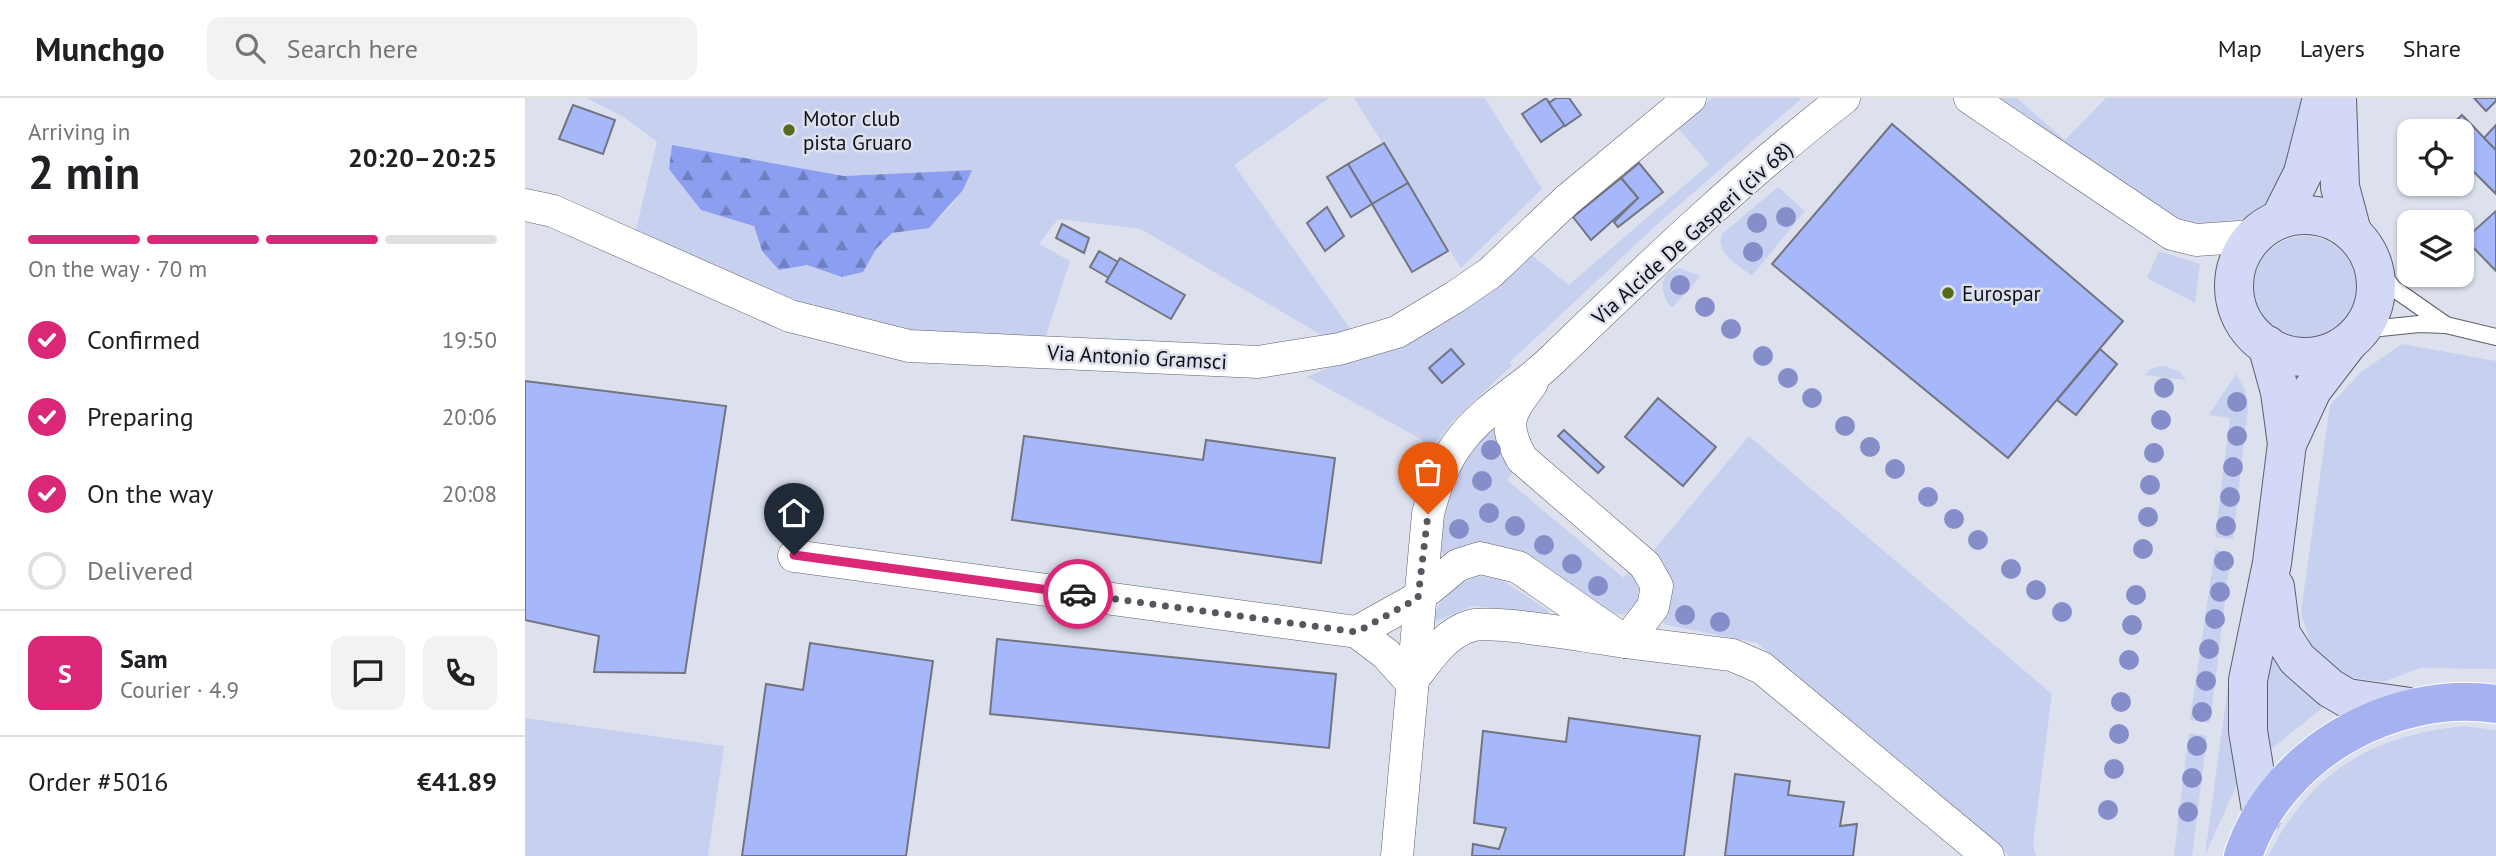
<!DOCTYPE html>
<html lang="en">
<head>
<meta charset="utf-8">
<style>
	:root { --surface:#fff; --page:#f2f2f2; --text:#202124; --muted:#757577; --line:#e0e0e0; --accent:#db2777 }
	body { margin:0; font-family:"PT Sans",sans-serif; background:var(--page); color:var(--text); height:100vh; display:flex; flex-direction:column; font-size:26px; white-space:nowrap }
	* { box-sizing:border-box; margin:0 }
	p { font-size:23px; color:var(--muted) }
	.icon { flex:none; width:38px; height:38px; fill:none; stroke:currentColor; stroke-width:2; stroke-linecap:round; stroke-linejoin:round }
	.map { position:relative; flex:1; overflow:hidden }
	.sheet { display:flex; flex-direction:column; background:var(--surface); width:525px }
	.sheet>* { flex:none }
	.tools { position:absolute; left:1872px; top:21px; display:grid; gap:14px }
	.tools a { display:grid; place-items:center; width:77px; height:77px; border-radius:14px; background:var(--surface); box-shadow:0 2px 5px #0004; font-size:35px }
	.pin { position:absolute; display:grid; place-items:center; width:60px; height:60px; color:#fff; margin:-72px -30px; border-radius:50% 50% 50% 0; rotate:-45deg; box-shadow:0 0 7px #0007 }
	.pin .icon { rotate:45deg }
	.courier { position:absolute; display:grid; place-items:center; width:70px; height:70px; margin:-35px; border:5px solid #db2777; border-radius:50%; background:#fff; color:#222; box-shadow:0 2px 9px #0007 }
	.summary em { font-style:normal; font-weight:800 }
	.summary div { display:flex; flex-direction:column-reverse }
	.summary { display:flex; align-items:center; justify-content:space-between; height:119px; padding:0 28px }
	h1 { font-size:46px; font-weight:800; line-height:52px }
	.bar { display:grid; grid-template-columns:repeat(4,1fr); gap:10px 7px; align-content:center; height:84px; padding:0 28px }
	.bar i { height:9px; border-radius:5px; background:var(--line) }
	.bar .active { background:var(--accent) }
	.bar p { grid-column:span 4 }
	.line { display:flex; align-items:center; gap:18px; padding:0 28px; border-top:2px solid var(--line) }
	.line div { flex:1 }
	.round { display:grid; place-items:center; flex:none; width:74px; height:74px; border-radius:14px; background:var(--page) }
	ol { padding:0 28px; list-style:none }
	li { display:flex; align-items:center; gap:21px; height:77px }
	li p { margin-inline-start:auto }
	li .icon { padding:7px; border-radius:50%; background:var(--accent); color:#fff; stroke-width:4 }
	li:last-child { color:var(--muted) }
	li i { width:38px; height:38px; border:4px solid var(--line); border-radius:50% }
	header { display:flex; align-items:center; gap:42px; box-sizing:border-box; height:98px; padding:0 35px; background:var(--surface); border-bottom:2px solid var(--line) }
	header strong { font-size:33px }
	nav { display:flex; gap:38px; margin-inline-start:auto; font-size:24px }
	.search { width:490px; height:63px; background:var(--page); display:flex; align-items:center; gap:18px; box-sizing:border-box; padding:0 24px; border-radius:14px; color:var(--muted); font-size:26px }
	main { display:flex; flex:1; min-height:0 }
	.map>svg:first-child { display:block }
	.green { fill:#c8d0f0; fill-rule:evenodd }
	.forest { fill:url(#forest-firs) }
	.building { fill:#a6b7fa; stroke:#727580; stroke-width:2 }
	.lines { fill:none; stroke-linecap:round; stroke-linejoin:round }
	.service-casing { stroke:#5c5f6a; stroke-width:18 }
	.minor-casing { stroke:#5c5f6a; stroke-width:33 }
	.secondary-casing { stroke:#5c5f6a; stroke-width:40 }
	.primary-casing { stroke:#fff; stroke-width:40 }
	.service { stroke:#fff; stroke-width:16 }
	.minor { stroke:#fff; stroke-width:32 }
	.secondary { stroke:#d3d8f7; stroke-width:38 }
	.primary { stroke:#a6b2ef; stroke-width:38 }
	.tree { fill:#868ec9 }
	.done { stroke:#565860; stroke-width:7; stroke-dasharray:0 12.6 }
	.route { stroke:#db2777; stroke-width:9 }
	.poi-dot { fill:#566c1b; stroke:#dde1ee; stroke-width:2.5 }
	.labels { text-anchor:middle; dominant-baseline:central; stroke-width:5; stroke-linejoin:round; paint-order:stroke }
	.poi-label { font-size:21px; fill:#0e0f13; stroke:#dde1ee; text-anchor:start }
	.street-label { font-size:21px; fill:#0e0f13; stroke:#dde1ee }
</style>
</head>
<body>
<header>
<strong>Munchgo</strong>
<div class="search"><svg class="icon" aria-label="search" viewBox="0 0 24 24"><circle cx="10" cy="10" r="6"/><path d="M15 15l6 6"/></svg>Search here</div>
<nav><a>Map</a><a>Layers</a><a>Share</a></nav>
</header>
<main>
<section class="sheet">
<div class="summary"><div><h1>2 min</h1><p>Arriving in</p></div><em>20:20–20:25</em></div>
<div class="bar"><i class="active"></i><i class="active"></i><i class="active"></i><i></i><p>On the way · 70 m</p></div>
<ol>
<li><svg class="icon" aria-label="check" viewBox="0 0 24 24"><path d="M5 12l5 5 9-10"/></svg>Confirmed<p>19:50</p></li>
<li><svg class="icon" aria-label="check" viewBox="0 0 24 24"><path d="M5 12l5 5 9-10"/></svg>Preparing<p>20:06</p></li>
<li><svg class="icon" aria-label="check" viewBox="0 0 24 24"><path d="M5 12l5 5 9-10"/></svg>On the way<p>20:08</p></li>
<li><i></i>Delivered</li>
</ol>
<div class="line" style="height:126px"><b class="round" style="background:var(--accent);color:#fff">S</b><div><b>Sam</b><p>Courier · 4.9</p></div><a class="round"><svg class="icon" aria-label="chat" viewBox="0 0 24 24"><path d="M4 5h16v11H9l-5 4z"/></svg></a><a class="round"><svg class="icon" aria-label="phone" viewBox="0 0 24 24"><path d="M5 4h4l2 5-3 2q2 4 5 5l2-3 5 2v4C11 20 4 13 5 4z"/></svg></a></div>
<div class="line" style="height:91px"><div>Order #5016</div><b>€41.89</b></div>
</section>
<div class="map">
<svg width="1971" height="758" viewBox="0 0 1971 758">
	<defs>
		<pattern id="forest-firs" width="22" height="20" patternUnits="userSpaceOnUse" patternTransform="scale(1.75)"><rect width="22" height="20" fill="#8b9ef0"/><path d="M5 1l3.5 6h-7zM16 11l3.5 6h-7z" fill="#707fc1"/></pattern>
	</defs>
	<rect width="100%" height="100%" fill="#dde1ee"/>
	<g class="green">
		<path d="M62 0H804L709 67 827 233 798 238 616 131 533 121 514 146 545 163 519 244 379 236 247 203 110 135 132 44 100 20ZM147 47 319 78 446 72 427 107 404 129 367 135 351 151 337 174 317 179 282 167 254 172 237 153 229 128 206 120Z"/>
		<polygon points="829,0 960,0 1017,91 936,170"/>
		<polygon points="1187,0 1277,0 1136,123 985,264 987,267 928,323 900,359 895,362 898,342 782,279 926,217 1004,155 1044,187 1184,66 1151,28"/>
		<polygon points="1467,0 1492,0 1540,42 1581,0 1782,0 1751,96 1731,115 1704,126 1682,127 1646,123"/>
		<path d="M1253 89 1280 113 1227 178C1213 167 1190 155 1197 136Z"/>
		<circle cx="1780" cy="189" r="51"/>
		<polygon points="1634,153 1675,166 1670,205 1622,180"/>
		<path d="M1154 170 1176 178 1147 210C1134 196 1133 176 1154 170Z"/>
		<polygon points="1877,246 1971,263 1971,571 1895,570 1858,584 1814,578 1787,551 1776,514 1805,307 1836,274"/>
		<polygon points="1640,268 1655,274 1661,282 1619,277 1627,270"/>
		<polygon points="1711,276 1720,292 1723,310 1708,441 1690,439 1705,320 1684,317"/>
		<path d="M972 329 990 372 982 382 1099 480 1106 471 1113 480 1114 501 1103 515C1057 527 1014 445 960 446 946 446 931 453 918 457L915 452C920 405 925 353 972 329Z"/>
		<polygon points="1224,338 1527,596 1508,746 1511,758 1485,758 1474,750 1232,545 1138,526 1148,487 1129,452"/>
		<polygon points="1690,452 1706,454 1685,625 1665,622"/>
		<path d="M956 478 977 482 1024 513 1021 517 948 508 909 524 908 518C919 495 930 484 956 478Z"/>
		<path d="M1743 545C1759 574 1771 592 1801 607L1746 651 1742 645Z"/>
		<polygon points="1703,588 1707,593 1712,687 1680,757"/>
		<polygon points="0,620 199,648 183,758 0,758"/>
		<path d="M1938 628 1971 632V758H1743C1786 674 1845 638 1938 628Z"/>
		<polygon points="1664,635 1682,638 1667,758 1649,758"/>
	</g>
	<polygon class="forest" points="147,47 319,78 447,72 438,92 404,130 367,135 351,151 338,174 317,179 282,167 254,172 237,153 229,128 176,112 144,71"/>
	<g class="building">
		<polygon points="1021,0 1040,27 1016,44 997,16"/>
		<polygon points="1031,0 1044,0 1056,17 1040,28 1024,5"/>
		<polygon points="1949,0 1971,0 1971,3 1961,13"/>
		<polygon points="48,7 90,22 78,56 34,41"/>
		<polygon points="1937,17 1971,52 1971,96 1937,62 1937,33 1920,33"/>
		<polygon points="1367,26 1598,223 1483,360 1247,166"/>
		<polygon points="1971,27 1971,52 1959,40"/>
		<polygon points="859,45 883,85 847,106 823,66"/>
		<polygon points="1114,65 1138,94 1093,129 1089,124 1113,100 1096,80"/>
		<polygon points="823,66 847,106 826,119 802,79"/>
		<polygon points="1096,80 1113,100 1066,142 1048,119"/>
		<polygon points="883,85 923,153 887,174 847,106"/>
		<polygon points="802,109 819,138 800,153 782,125"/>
		<polygon points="1971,113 1971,173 1940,141"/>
		<polygon points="537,126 564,140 559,155 531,140"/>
		<polygon points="574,153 593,164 584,180 565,169"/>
		<polygon points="595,160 660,197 646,221 581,184"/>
		<polygon points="926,251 939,266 917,285 904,270"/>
		<polygon points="1575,251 1592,266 1551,317 1532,302"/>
		<polygon points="0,283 201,308 160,575 69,574 74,538 0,522"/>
		<polygon points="1133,300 1191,349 1158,388 1100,339"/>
		<polygon points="1039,332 1079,369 1073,375 1033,338"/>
		<polygon points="499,338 678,362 681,342 810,360 796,465 487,422"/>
		<polygon points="472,541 811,576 804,650 465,616"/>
		<polygon points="285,545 408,563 381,758 217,758 241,586 278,592"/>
		<polygon points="1044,620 1175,638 1159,758 947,758 948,746 974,751 981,730 949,725 958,633 1041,644"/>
		<polygon points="1210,676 1265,683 1263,697 1319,704 1315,728 1332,726 1328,758 1200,758"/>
	</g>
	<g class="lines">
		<defs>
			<g id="service">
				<polyline points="1921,227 1971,239"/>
				<polyline points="1836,232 1894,226 1921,227 1868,190 1848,164"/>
			</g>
			<g id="minor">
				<polyline points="1445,0 1647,136 1671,142 1729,138"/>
				<polyline points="0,107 28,113 265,218 384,248 733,264 814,251 872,234 930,199 965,175 1042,102 1165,0"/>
				<path d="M1007 285C984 316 977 325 997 361L1120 467 1132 488 1128 509 1101 544"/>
				<polyline points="269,458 832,534 861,556 886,584"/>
				<path d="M832 534 893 500 933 467 955 460 993 469 1101 544C1071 540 968 521 945 528 919 536 902 563 886 584"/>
				<polyline points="1101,544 1207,557 1237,570 1463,758"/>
				<path d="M872 758 903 416C910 388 919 362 938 339 963 308 998 290 1026 263 1120 172 1216 80 1319 0"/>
			</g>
			<g id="secondary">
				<polyline points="1812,0 1815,89 1827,134"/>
				<circle cx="1780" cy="188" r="71"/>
				<polyline points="1755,121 1778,75 1797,0"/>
				<polyline points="1742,247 1755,294 1762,346"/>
				<polyline points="1750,489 1756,536 1772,561 1805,590 1822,600 1885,609"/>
				<polyline points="1737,718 1723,633 1723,582 1747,465 1762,346 1787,292 1823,245"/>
			</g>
			<path id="primary" d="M1718 758C1752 656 1866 591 1971 606"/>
		</defs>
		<use href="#service" class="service-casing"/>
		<use href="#minor" class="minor-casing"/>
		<use href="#secondary" class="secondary-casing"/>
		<use href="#primary" class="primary-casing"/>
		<use href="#service" class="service"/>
		<use href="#minor" class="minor"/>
		<use href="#secondary" class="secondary"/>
		<use href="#primary" class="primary"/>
	</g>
	<g class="tree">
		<circle cx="1261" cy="119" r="10"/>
		<circle cx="1232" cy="125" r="10"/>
		<circle cx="1228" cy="154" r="10"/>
		<circle cx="1155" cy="187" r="10"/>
		<circle cx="1180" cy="209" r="10"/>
		<circle cx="1206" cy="231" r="10"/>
		<circle cx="1238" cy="258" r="10"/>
		<circle cx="1263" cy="280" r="10"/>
		<circle cx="1639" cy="290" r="10"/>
		<circle cx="1287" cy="300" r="10"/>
		<circle cx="1712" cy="304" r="10"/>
		<circle cx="1636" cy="322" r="10"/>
		<circle cx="1320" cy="328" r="10"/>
		<circle cx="1712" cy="338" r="10"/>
		<circle cx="1345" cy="349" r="10"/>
		<circle cx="966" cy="352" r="10"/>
		<circle cx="1629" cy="355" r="10"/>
		<circle cx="1708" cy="369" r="10"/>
		<circle cx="1370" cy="371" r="10"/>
		<circle cx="957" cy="383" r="10"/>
		<circle cx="1625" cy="387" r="10"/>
		<circle cx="1403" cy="399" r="10"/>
		<circle cx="1705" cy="399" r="10"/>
		<circle cx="964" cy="415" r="10"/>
		<circle cx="1623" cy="419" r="10"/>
		<circle cx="1429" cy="421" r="10"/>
		<circle cx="990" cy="428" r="10"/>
		<circle cx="1701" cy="428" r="10"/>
		<circle cx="934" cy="431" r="10"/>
		<circle cx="1453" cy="442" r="10"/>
		<circle cx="1019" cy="447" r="10"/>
		<circle cx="1618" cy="451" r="10"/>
		<circle cx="1699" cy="463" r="10"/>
		<circle cx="1047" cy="466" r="10"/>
		<circle cx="1486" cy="471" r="10"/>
		<circle cx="1073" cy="488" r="10"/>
		<circle cx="1511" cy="492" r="10"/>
		<circle cx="1695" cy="494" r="10"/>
		<circle cx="1611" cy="497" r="10"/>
		<circle cx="1537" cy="514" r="10"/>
		<circle cx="1160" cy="517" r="10"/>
		<circle cx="1690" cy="521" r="10"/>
		<circle cx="1195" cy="524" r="10"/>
		<circle cx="1607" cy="527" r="10"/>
		<circle cx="1684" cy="551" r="10"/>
		<circle cx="1604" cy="562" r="10"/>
		<circle cx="1681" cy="583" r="10"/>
		<circle cx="1596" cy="604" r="10"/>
		<circle cx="1677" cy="614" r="10"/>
		<circle cx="1594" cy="636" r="10"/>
		<circle cx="1672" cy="648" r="10"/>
		<circle cx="1589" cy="671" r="10"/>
		<circle cx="1667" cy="680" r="10"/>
		<circle cx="1583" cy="712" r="10"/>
		<circle cx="1663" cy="714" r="10"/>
	</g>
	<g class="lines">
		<polyline class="done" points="553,496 832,534 893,500 903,416"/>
		<polyline class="route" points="269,457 553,496"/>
	</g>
	<g class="poi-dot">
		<circle cx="264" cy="32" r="7"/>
		<circle cx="1423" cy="195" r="7"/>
	</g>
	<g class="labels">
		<g class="poi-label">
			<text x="278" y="20">Motor club<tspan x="278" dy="24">pista Gruaro</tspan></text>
			<text x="1437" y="195">Eurospar</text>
		</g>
		<g class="street-label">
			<text transform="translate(1167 135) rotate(-42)">Via Alcide De Gasperi (civ 68)</text>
			<text transform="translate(612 259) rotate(3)">Via Antonio Gramsci</text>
		</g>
	</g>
</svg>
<div class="tools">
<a><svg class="icon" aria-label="locate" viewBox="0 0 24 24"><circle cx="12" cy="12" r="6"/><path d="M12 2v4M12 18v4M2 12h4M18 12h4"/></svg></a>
<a><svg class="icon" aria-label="layers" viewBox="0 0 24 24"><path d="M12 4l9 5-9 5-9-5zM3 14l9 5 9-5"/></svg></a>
</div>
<div class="pin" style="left:903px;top:416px;background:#ea580c"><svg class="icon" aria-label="bag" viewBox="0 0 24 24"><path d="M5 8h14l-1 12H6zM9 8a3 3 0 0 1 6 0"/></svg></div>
<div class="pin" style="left:269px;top:457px;background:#1f2937"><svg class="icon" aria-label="home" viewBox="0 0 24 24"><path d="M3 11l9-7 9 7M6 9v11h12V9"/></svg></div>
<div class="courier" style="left:553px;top:496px"><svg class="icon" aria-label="car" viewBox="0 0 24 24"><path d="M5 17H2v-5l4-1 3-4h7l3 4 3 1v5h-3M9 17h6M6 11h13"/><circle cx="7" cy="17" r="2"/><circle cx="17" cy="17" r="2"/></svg></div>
</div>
</main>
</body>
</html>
